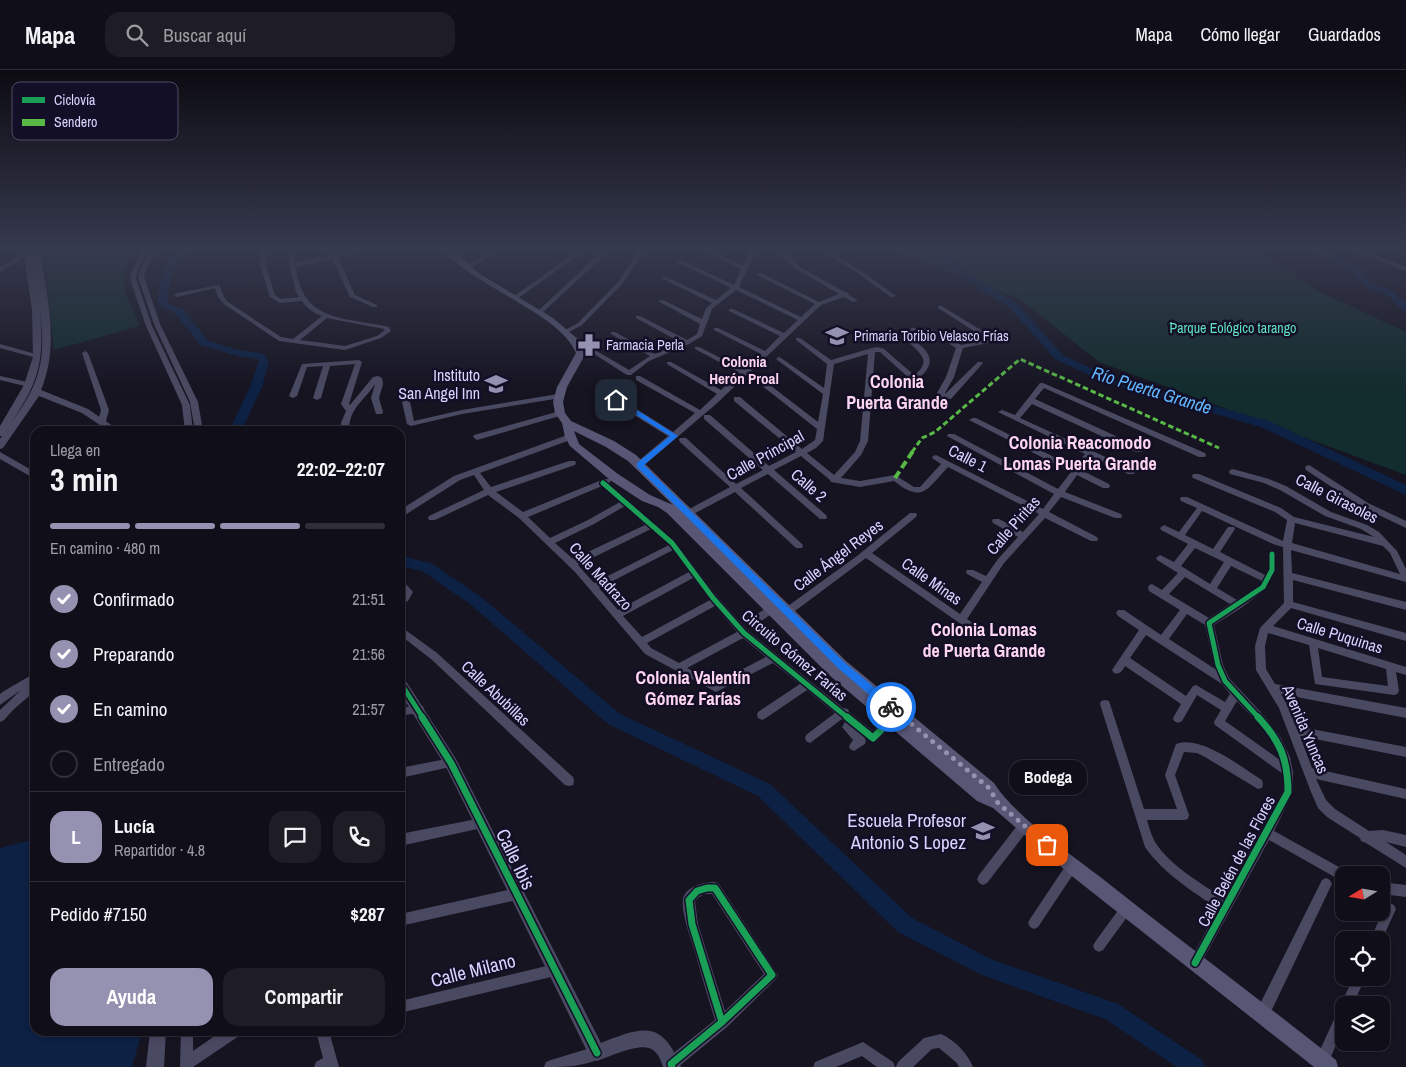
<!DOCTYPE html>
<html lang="es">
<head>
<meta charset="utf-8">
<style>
	:root { --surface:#100f19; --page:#1e1d26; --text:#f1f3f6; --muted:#9c9ca2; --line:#302f38; --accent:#9591b1 }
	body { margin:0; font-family:"Archivo Narrow",sans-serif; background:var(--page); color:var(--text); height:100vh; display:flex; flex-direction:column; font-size:19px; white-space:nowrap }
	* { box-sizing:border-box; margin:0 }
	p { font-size:16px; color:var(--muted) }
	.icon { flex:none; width:28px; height:28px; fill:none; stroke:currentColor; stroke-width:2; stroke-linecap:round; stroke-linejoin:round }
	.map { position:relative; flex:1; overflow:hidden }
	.sheet { position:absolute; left:30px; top:356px; width:375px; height:610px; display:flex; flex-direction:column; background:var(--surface); border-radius:15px; box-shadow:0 2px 8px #0003,0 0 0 1px var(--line) }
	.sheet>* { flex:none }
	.needle { width:32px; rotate:259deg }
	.controls { position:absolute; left:1335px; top:796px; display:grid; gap:10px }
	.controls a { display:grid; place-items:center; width:55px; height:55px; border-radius:10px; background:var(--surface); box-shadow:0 2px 8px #0003,0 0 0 1px var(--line); font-size:25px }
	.pin { position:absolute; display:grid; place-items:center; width:42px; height:42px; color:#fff; margin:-21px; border-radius:10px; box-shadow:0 2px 8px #0006 }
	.courier { position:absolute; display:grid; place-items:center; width:50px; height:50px; margin:-25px; border:4px solid #1a73e8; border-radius:50%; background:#fff; color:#222; box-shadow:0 1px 6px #0007 }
	.bubble { position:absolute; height:35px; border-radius:15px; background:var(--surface); box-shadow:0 2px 8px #0003,0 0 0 1px var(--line); font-size:16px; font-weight:700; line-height:35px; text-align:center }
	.headline em { font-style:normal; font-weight:700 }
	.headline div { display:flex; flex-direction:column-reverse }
	.headline { display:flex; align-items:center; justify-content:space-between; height:85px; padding:0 20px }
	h1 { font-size:32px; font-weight:700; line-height:38px }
	.bar { display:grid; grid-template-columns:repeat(4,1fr); gap:8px 5px; align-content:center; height:60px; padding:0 20px }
	.bar i { height:6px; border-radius:4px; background:var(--line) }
	.bar .active { background:var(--accent) }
	.bar p { grid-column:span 4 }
	.line { display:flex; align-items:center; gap:12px; padding:0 20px; border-top:1px solid var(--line) }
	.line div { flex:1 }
	.round { display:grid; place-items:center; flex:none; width:52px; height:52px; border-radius:15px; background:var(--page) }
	ol { padding:0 20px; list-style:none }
	li { display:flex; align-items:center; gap:15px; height:55px }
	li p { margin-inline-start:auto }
	li .icon { padding:5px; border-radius:50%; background:var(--accent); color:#fff; stroke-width:4 }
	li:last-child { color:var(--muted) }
	li i { width:28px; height:28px; border:2px solid var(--line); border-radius:50% }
	.primary-button { display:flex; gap:10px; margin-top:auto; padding:10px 20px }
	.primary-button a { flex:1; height:58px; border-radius:15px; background:var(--accent); color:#fff; font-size:20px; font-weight:700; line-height:58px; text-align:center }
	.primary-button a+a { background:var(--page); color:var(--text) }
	header { display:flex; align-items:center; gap:30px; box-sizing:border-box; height:70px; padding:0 25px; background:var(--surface); border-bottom:1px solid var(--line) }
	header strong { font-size:24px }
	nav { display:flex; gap:28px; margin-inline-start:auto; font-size:18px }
	.search { width:350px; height:45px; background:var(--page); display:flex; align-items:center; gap:12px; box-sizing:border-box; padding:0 18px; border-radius:15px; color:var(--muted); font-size:19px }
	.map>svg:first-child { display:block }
	.green { fill:#132c2d }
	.water { fill:#0d2144 }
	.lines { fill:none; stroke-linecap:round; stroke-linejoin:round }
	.river { fill:#0d2144; fill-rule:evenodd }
	.minor { fill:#4a4962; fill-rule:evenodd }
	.tertiary { fill:#4a4962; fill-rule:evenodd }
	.secondary { fill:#575674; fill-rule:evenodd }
	.quiet-far1 { stroke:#58b947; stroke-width:3; stroke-dasharray:5.5 3; stroke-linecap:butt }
	.quiet { stroke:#58b947; stroke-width:4; stroke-dasharray:8 4; stroke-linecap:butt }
	.cycleway-far1-casing { stroke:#130f26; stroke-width:8 }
	.cycleway-casing { stroke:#130f26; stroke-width:10 }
	.cycleway-far1 { stroke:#1a9f57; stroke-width:5 }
	.cycleway { stroke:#1a9f57; stroke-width:7 }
	.route { fill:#1a73e8 }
	.done { stroke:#9591b1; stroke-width:5; stroke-dasharray:0 9 }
	.labels { text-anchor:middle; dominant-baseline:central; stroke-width:5; stroke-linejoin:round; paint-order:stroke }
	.far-park-label { font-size:14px; fill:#5fe0c0; stroke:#130f26 }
	.far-poi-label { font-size:14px; fill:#d9d4ff; stroke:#130f26; text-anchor:start }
	.far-neighbourhood-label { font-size:15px; font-weight:bold; fill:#ffd6f0; stroke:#130f26 }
	.poi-label { font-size:16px; fill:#d9d4ff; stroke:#130f26; text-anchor:end }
	.street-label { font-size:16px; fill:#d9d4ff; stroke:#130f26 }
	.neighbourhood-label { font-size:18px; font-weight:bold; fill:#ffd6f0; stroke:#130f26 }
	.water-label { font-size:18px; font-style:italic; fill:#62b6ff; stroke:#130f26 }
	.near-poi-label { font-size:19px; fill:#d9d4ff; stroke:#130f26; text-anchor:end }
	.near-street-label { font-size:19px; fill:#d9d4ff; stroke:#130f26 }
	.key { fill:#130f26; stroke:#4e4a67; stroke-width:1 }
	.key-label { font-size:14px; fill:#d9d4ff }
</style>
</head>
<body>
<header>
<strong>Mapa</strong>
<div class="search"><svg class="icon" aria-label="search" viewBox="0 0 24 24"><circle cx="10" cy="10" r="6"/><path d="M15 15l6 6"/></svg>Buscar aquí</div>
<nav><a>Mapa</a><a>Cómo llegar</a><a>Guardados</a></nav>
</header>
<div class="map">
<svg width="1406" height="997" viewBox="0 0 1406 997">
	<rect width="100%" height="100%" fill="#161421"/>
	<g class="green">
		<polygon points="43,179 136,179 124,202 125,223 140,256 54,280"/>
		<polygon points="891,179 1256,179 1316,220 1406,262 1406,405 1099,292 1021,230"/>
	</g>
	<polygon class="water" points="35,769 35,961 142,961 132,997 0,997 0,778"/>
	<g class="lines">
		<g class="river">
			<path d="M182 179H195C190 183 184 185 179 190 169 201 170 219 167 233L183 239 208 271 239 280 264 284 269 291 262 317 243 357 245 361H233L231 357 250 317 259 291 257 289 238 286 200 275 175 243 157 234C161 214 161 190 182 179Z"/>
			<polygon points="920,179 939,181 987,216 1016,232 1063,285 1112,308 1269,351 1406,415 1406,425 1261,357 1104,312 1055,289 1008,236 981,220 933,185"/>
			<polygon points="1307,179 1319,179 1360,199 1372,213 1394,222 1406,233 1406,241 1402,240 1388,226 1366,217 1354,203"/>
			<polygon points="400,486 431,493 480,526 620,644 770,714 912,848 993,890 1118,934 1202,990 1205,997 1177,997 1105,949 982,905 898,862 758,726 608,654 470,534 422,501 400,496"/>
		</g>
		<g class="minor">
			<polygon points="142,179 148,179 137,203 136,209 152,256 190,335 193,361 185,361 182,335 146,256 130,209 131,203"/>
			<polygon points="151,179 157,179 145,202 144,207 160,254 198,332 203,361 195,361 190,332 154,254 138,207 139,202"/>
			<path d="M260 179H266V195L275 225 281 229 299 227 296 222 290 198 288 196 290 195 288 179H294L295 193 357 179H370L338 187 355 225 377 235V237H373L350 227 332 189 296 197C302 253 346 247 389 257L391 261 381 268 345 280 279 271 224 234 218 227 215 218 177 227 174 225 177 223 219 215 224 227 228 232 281 267 293 269 322 246C314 243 306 238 302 231L280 233 270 227 260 195ZM327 248 384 259 385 260 377 266 345 276 300 270Z"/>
			<polygon points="318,179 338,179 321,184 318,182"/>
			<polygon points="495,179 503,179 468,199 463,198"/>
			<polygon points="580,179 587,179 517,229 513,229 513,227"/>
			<polygon points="604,179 611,179 541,244 537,244 537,242"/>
			<polygon points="639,179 645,179 624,212 582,255 569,262 565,262 565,260 578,253 620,210"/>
			<polygon points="700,179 709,179 743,196 751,179 757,179 739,217 801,247 815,234 757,205 757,203 761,203 819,232 839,224 796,199 774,179 781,179 800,197 845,222 848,223 849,225 858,231 853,232 844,227 821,235 715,335 642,397 636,397 635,395 636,393 668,366 613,332 613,328 619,328 673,362 695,343 636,310 636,306 640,306 700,340 717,324 667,294 667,292 671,292 721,320 740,303 695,279 695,277 699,277 744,300 761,284 714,260 714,258 718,258 765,281 780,266 729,241 729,239 733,239 784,263 798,250 736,220 712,239 702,266 689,274 649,291 631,305 627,305 591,282 579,278 579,276 581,275 595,280 629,300 650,286 611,264 611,262 615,262 655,284 682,273 636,248 636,246 640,246 687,270 697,264 700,254 658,231 663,230 702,249 706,238 712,233 661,208 666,207 716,230 731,218 677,192 677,190 681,190 734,215 741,199"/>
			<polygon points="818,179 826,179 860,200 896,226 891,227 856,202"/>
			<polygon points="1350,179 1360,179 1406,197 1406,201"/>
			<polygon points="1399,179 1406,179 1406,184"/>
			<polygon points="35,180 38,182 37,183 29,185 0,202 0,197 25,183"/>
			<path d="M940 235 994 268 993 272 963 278 954 307 945 323V324L978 292H982L983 293 951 329 940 328 937 323 946 307 956 278C943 270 925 255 910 265 914 271 921 275 926 281 940 300 910 315 895 320L891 318 892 316 909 308 880 282H875L868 371 861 385 841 408 860 411 895 405 914 417H920L941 394 932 388 933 386 936 385 1043 439 1054 424 947 366 948 364H954L1058 419 1071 402 969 350 973 348H976L1074 397 1085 384 998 342 1002 340 1015 345 1040 313H1043L1205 383 1206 385 1205 387H1199L1044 318 1035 329 1142 378 1143 380 1142 382H1136L1032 334 1020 348 1134 400 1135 402 1134 404H1128L1091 386 1081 400 1109 414 1110 416 1109 418H1103L1077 405 1065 422 1121 444 1122 446 1121 448H1115L1061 427 1049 442 1097 467 1098 469 1097 471H1091L1045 448 1004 493 967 549 984 561 986 564 984 567 981 568 866 488 787 547H781L779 544 781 541 857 486 910 443H916L917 445 916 447 872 483 960 544 982 512 967 504 966 502 967 500H973L986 506 998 489 1018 467 993 453 992 451 993 449H999L1023 462 1039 444 948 397C927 419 923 434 894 411L860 417 831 412 830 410 801 386 774 400 826 445 827 447 826 449H820L768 404 741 418 802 474 803 476 802 478H796L735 422 686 448H680L679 446 680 444 730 417 680 372 679 370 680 368H686L736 414 763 400 704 349V345H710L769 396 796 382 734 331V327H740L802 379 815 370 817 359 756 311 758 309H762L818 352 823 324 776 289 779 287 781 288 824 318 827 294 796 270V268H800L831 290 872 278 877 277 884 279 914 305C936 289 914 280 904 267V263L912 258H926L936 261 961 275 988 270 938 238V236ZM868 284 860 371 855 382 834 405 807 383 816 378 823 371 834 294Z"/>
			<polygon points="0,274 39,285 40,286 37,288 0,278"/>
			<polygon points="85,281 88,283 109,340 106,351 102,353 98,351 101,340 82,283"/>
			<path d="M359 290 362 292 349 334 350 335 373 307 378 306 382 308 383 314 379 328 383 342 382 344H376L371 328 375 314C364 331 349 338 349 361H341V353L346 341 341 334 355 294 330 296 321 328 317 330 313 328 323 296 307 297 297 326 293 328 289 326 302 294Z"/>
			<polygon points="0,306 32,313 33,315 29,317 0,310"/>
			<polygon points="558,324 561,324 561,328 462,344 411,356 407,354 402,332 406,330 410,332 414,351 462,340"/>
			<polygon points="560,341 564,343 563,345 477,370 473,367 474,365"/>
			<path d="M570 364 574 367 573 369 480 403 491 417 569 391H575L576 393 575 395 496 422 523 442 604 409H610L611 411 609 413 675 471 716 525 747 560 843 638 848 639 849 642 873 661 887 647 891 645 895 647 896 650 895 653 877 671 873 673 864 667 866 671 865 674 854 681 850 679 849 676 853 670 842 657 845 652 842 649 810 673 806 671 805 668 806 665 835 643 807 620 766 648 762 650 758 648 757 645 758 642 800 614 773 593 716 622 645 584 575 502 519 448 488 425 435 450H429L428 448 429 446 484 420 474 405 460 410 405 445H400V440L454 406ZM602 416 620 432 588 450 550 468 528 447ZM625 436 645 455 573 489 555 473 594 454ZM651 459 669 475 594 513 578 495ZM673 480 689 502 618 540 599 518ZM693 508 710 530 642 567 623 546ZM715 536 737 562 679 593 651 578 647 573ZM743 568 766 587 716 613 687 598Z"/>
			<polygon points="0,382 35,402 35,409 0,389"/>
			<polygon points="1309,395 1368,433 1406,451 1406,458 1362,437 1306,400 1305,398 1306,396"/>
			<path d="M1233 399 1269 409 1286 416 1331 442 1367 455 1379 462 1397 481 1406 499V512L1291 480 1292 503 1406 532V540L1293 510V532L1406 563V571L1291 538 1273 556 1406 597V605L1396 602 1399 621 1397 624 1394 625 1315 614 1309 575 1268 563 1265 576 1266 599 1275 614 1406 638V648L1281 624 1288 636 1296 656 1406 677V687L1300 666 1312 698 1406 719V729L1316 709 1326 730 1335 739 1369 761 1383 760 1406 765V777L1386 772 1406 785V798L1366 773 1361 771 1360 768 1327 747 1318 738 1311 722 1279 638 1256 600 1255 576 1260 558 1284 533 1283 477 1273 474 1202 441 1185 465 1213 479 1228 457H1234L1235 459 1220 482 1265 505 1268 500 1269 482 1272 481 1276 484V500L1266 519 1241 538 1214 555 1223 595 1229 608 1267 649 1281 668 1290 687 1293 702V722L1274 761 1348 802 1349 805H1344V812L1340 810 1269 770 1199 897 1195 899 1191 897 1189 893 1218 839C1191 820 1164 804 1145 777L1100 634 1101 631 1105 630 1109 631 1110 634 1144 739H1177L1165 705 1176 674C1201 664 1242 698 1262 710L1263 714 1262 718 1258 719 1205 687 1197 683 1184 682 1175 705 1189 745 1188 749 1184 750H1147C1149 757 1151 765 1155 772 1171 797 1200 812 1224 829L1283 721V704L1215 655 1214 652 1221 640 1197 625 1182 651 1178 653 1174 651 1173 648 1181 634 1125 596C1122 601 1120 605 1114 603L1112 600 1114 597 1139 560 1118 546 1116 543 1118 540H1124L1161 565 1180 540 1149 521 1148 518 1149 515 1152 514 1162 520 1178 503 1157 490 1156 488 1160 485 1174 492 1188 474 1161 460 1160 458 1164 455 1179 462 1197 438 1181 431 1180 429 1181 427H1187L1283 471 1287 450 1275 442 1193 408 1192 406 1193 404H1199L1281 438 1294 447 1374 467 1361 459 1325 446 1280 420 1264 413 1230 404 1229 402 1230 400ZM1295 453 1383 476 1390 483 1400 504 1292 473ZM1195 478 1224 492 1210 514 1181 496ZM1231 496 1262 511 1260 515 1237 530 1217 518ZM1185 507 1230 534 1209 548 1169 524ZM1187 544 1205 555 1215 599 1169 569ZM1146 565 1222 614 1230 624 1225 632 1196 615 1193 616 1186 626 1130 588ZM1318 578 1386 599 1388 616 1322 607ZM1237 631C1253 648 1274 667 1280 690L1225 651Z"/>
			<polygon points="771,535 774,536 776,539 774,542 754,556 751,557 748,556 746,553 748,550"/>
			<polygon points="400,556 437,583 573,707 574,711 573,715 569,716 565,715 431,589 400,565"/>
			<polygon points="35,603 35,621 14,639 4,650 0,652 0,640 21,620 0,635 0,624 4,621"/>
			<polygon points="419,635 423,636 424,639 423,642 400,646 400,638"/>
			<polygon points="451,688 455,690 456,693 455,696 400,708 400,698"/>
			<polygon points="482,748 486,749 488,753 486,757 482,758 400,776 400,764"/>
			<polygon points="1024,751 1028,752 1030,756 1028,760 987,813 983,815 979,813 977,809 979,805 1020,752"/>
			<polygon points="1072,790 1076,792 1078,796 1076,800 1038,857 1034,859 1030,857 1028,853 1030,849 1068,792"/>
			<polygon points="1326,808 1330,810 1332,814 1330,818 1268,948 1263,949 1258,948 1257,943 1258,938 1322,810"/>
			<path d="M715 812 719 814 778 905 776 909 727 957 678 997H666L664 994 666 989 715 950C708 927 701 905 695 882 691 869 681 843 683 829 686 816 704 812 715 812ZM703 824H712L764 904 725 941 698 854 695 831Z"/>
			<polygon points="1381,812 1406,815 1406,827 1381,824"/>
			<polygon points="517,818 521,820 523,824 521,828 517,830 400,856 400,844"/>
			<polygon points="1126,833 1130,835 1132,839 1130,843 1103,880 1099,882 1095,880 1093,876 1095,872 1122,835"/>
			<polygon points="1390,833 1394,835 1396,839 1381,872 1381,870 1370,870 1386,835"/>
			<polygon points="555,894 559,896 561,900 559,904 555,906 400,943 400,931"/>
			<polygon points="1353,908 1365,908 1353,935 1344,935 1344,956 1327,996 1324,997 1317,996 1315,991"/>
			<polygon points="181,961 193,961 193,981 222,961 240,961 239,966 193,997 180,997"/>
			<polygon points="316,961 329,961 339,997 314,997 316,992 323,988"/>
			<path d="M941 964C956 971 967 983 973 997H959L957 993 939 978 932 979 913 997H896L898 992 924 968Z"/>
			<polygon points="863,972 893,992 895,997 877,997 862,986 836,997 813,997 815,992"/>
			<path d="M597 976 602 978 604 983 602 988C580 997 567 997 544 997L546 992 551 990Z"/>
		</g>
		<g class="tertiary">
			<path d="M23 179H31L36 206 32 179H40C47 228 60 274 41 320L88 339 120 361H109L82 343 39 326 3 378 0 379V369L2 366H0V356L24 315 33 287 32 240ZM40 240C46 290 41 312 11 353 40 310 44 292 40 240Z"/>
			<polygon points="400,510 404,512 413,522 408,531 400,534"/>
			<path d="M400 607 404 608 456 689 601 973C642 957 662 949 681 997H663C661 991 659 984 653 980 642 971 609 987 597 991L591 989 446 697 400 623Z"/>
			<polygon points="150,961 166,961 164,997 146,997"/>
		</g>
		<path class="secondary" d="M442 179H451L480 204 553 248 580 271 586 283 567 317 563 332 565 343 571 351 614 371 636 385 846 591 994 713C1014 745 1068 782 1099 806 1177 868 1258 928 1336 990L1338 997H1314L1073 807 993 738 977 731 828 604 667 443 658 437 642 431 610 410 570 376 565 367 562 353 555 343 553 332 557 317 576 283C561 244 474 217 442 179ZM574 361 606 377 628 391 673 435 650 425 618 404 579 374Z"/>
		<polyline class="quiet-far1" points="912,382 922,368 935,362 1020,289 1219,378"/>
		<polyline class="quiet" points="895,408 913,381"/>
		<defs>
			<g id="cycleway-far1">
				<polyline points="603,413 672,473 713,528 744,563 848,648"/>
				<polyline points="400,612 423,648"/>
				<polyline points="1259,648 1225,611 1218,595 1209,553 1263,517 1272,500 1272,484"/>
			</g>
			<g id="cycleway">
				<polyline points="422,647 451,693 597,983"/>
				<polyline points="847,647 873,668 891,650"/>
				<polygon points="707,818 715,818 772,905 722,952 692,854 689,830 697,821"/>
				<path d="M1195 893 1288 722C1288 689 1280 671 1258 647"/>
				<polyline points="672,997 671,994 722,952"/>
			</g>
		</defs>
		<use href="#cycleway-far1" class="cycleway-far1-casing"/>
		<use href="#cycleway" class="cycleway-casing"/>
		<use href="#cycleway-far1" class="cycleway-far1"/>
		<use href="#cycleway" class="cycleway"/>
	</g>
	<linearGradient id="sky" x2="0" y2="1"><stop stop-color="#0c0b12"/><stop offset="0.56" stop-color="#363a4e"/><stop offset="1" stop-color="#363a4e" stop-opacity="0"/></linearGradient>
	<rect width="1406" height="319" fill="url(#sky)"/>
	<polygon class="route" points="616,327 678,366 644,395 844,592 894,634 894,640 887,640 838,598 637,397 637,393 670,366 614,331 613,330"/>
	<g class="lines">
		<polyline class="done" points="891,637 989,718 998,733 1047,775"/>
	</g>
	<defs>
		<symbol id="school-bare" viewBox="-9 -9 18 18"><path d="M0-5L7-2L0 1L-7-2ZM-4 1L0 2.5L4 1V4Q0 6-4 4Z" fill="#9591b1" stroke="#130f26" stroke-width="2.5" paint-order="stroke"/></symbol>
		<symbol id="pharmacy-bare" viewBox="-9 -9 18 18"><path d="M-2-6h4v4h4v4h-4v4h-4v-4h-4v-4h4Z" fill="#9591b1" stroke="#130f26" stroke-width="2.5" paint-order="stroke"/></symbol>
	</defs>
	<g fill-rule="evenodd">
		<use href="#school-bare" x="821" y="250" width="32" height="32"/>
		<use href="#pharmacy-bare" x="573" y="259" width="32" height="32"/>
		<use href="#school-bare" x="480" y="298" width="32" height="32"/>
		<use href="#school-bare" x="967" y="745" width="32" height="32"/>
	</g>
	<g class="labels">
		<g class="far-park-label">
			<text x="1233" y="258">´Parque Eológico tarango</text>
		</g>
		<g class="far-poi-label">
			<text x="854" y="266">Primaria Toribio Velasco Frías</text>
			<text x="606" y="275">Farmacia Perla</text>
		</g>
		<g class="far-neighbourhood-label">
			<text x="744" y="291">Colonia<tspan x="744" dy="17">Herón Proal</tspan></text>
		</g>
		<g class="poi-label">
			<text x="480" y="305">Instituto<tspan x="480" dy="18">San Angel Inn</tspan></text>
		</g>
		<g class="street-label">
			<text transform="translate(765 385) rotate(-29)">Calle Principal</text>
			<text transform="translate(968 388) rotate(27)">Calle 1</text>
			<text transform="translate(809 415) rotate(41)">Calle 2</text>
			<text transform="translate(1337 428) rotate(27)">Calle Girasoles</text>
			<text transform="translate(1013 455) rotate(-49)">Calle Piritas</text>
			<text transform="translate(838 485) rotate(-37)">Calle Ángel Reyes</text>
			<text transform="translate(601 506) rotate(48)">Calle Madrazo</text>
			<text transform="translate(932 511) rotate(35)">Calle Minas</text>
			<text transform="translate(1340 565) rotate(17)">Calle Puquinas</text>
			<text transform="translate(795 585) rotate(40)">Circuito Gómez Farías</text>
			<text transform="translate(496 623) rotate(43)">Calle Abubillas</text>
			<text transform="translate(1306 659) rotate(67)">Avenida Yuncas</text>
			<text transform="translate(1236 791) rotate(-62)">Calle Belén de las Flores</text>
		</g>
		<g class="neighbourhood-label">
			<text x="897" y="311">Colonia<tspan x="897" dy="21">Puerta Grande</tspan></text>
			<text x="1080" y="372">Colonia Reacomodo<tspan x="1080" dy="21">Lomas Puerta Grande</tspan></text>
			<text x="984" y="559">Colonia Lomas<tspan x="984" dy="21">de Puerta Grande</tspan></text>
			<text x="693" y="607">Colonia Valentín<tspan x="693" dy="21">Gómez Farías</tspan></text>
		</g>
		<g class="water-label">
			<text transform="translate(1152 320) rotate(17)">Río Puerta Grande</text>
		</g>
		<g class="near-poi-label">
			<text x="966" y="750">Escuela Profesor<tspan x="966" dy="22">Antonio S Lopez</tspan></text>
		</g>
		<g class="near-street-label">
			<text transform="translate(516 789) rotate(64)">Calle Ibis</text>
			<text transform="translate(473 900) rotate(-14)">Calle Milano</text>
		</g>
	</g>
	<rect x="12" y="12" width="166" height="58" rx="8" class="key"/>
	<rect x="22" y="27" width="23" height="6" fill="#1a9f57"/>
	<rect x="22" y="49" width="23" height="7" fill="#58b947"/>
	<g class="key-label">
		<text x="54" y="35">Ciclovía</text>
		<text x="54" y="57">Sendero</text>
	</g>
</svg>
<div class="controls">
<a><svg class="needle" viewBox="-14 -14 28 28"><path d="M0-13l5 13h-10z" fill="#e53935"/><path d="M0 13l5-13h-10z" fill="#9c9ca2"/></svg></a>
<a><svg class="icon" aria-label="locate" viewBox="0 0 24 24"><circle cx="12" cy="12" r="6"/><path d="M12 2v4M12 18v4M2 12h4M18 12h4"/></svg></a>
<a><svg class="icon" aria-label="layers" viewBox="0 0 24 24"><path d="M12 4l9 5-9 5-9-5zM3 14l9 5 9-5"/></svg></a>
</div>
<div class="pin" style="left:1047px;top:775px;background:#ea580c"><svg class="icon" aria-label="bag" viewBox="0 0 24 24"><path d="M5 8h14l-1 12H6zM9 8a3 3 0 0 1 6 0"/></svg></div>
<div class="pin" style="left:616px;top:330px;background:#1f2937"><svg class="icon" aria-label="home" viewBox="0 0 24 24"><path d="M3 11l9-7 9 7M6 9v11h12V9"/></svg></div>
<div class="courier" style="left:891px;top:637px"><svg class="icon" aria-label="bike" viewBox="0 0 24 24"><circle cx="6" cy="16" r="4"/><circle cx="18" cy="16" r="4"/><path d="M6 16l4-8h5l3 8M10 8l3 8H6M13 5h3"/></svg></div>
<div class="bubble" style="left:1009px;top:690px;width:78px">Bodega</div>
<section class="sheet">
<div class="headline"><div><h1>3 min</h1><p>Llega en</p></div><em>22:02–22:07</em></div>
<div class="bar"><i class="active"></i><i class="active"></i><i class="active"></i><i></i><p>En camino · 480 m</p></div>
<ol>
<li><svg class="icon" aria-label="check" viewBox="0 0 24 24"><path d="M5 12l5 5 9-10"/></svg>Confirmado<p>21:51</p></li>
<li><svg class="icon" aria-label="check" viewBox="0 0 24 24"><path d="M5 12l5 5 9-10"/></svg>Preparando<p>21:56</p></li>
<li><svg class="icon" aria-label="check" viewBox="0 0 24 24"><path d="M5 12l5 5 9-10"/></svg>En camino<p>21:57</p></li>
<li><i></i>Entregado</li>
</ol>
<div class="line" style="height:90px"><b class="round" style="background:var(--accent);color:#fff">L</b><div><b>Lucía</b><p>Repartidor · 4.8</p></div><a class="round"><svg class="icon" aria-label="chat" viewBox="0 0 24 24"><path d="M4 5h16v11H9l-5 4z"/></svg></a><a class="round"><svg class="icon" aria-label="phone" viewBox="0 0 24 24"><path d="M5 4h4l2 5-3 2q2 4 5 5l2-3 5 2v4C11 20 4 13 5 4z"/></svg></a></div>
<div class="line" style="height:65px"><div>Pedido #7150</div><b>$287</b></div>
<div class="primary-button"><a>Ayuda</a><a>Compartir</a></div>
</section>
</div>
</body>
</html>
